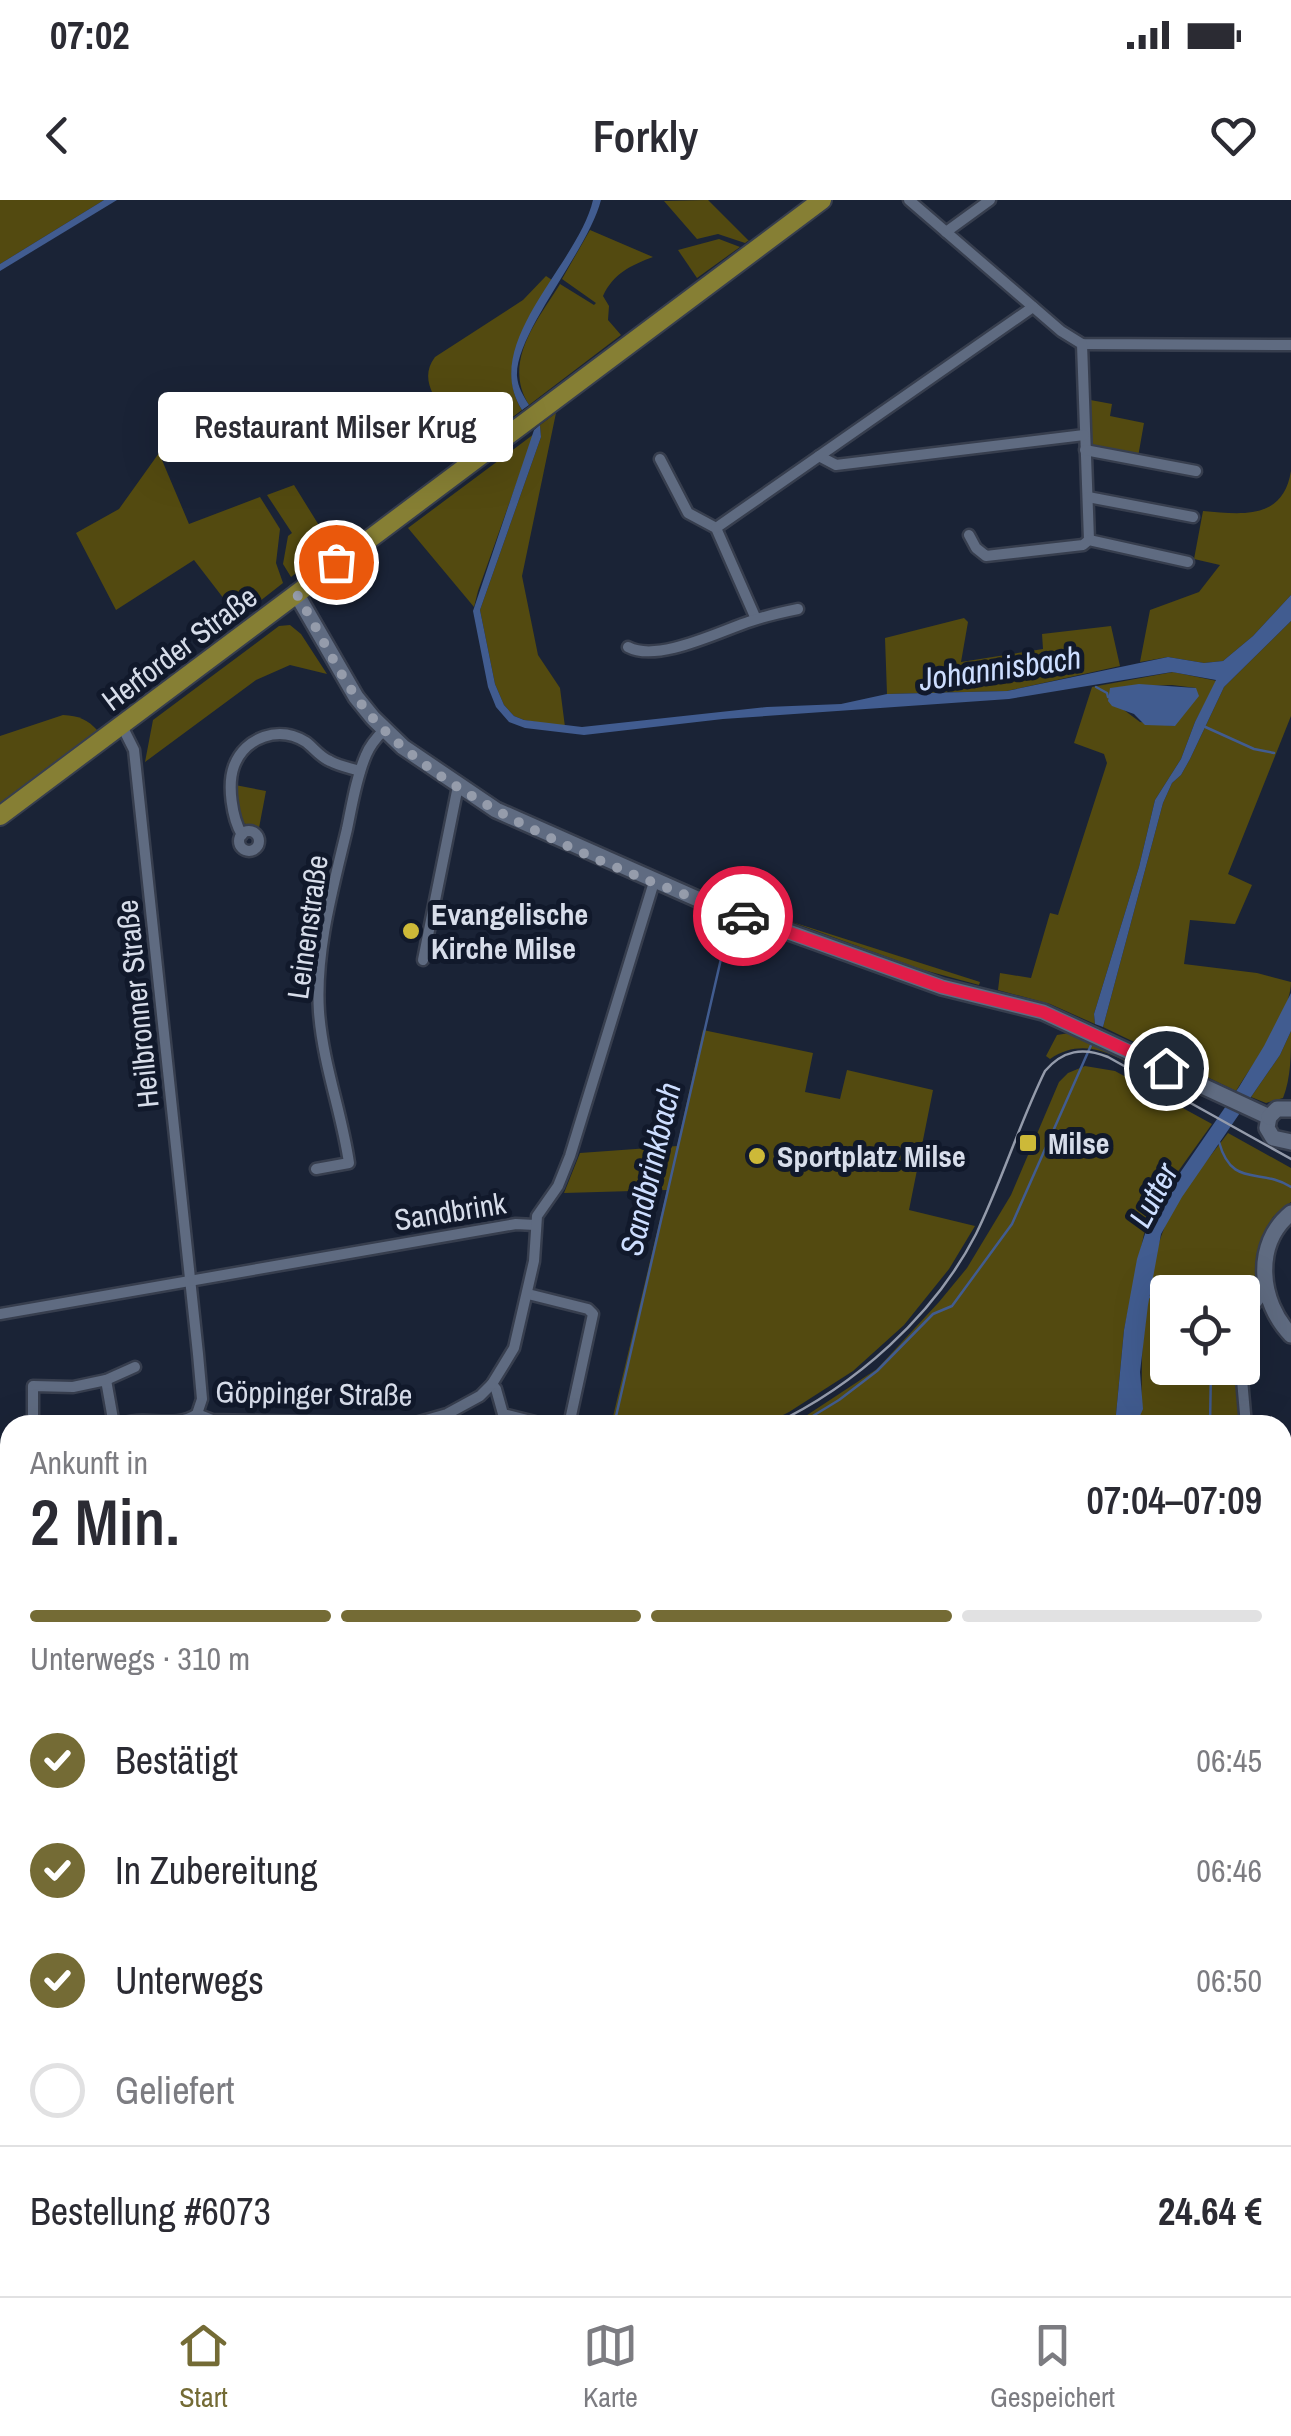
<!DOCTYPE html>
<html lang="de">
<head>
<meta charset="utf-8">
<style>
	:root { --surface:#fff; --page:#f7f7f7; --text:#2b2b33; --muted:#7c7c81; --line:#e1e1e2; --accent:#746b35 }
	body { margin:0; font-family:"Archivo Narrow",sans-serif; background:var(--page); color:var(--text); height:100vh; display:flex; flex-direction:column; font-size:38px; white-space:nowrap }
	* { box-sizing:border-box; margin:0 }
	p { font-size:32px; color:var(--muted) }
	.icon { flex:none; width:55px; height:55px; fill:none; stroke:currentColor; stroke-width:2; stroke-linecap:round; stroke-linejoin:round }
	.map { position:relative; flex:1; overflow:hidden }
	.sheet { position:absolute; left:0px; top:1215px; width:1292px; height:882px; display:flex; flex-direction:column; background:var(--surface); border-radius:30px 30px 0 0; box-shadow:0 10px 40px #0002 }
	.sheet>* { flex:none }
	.fabs { position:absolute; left:1150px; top:1075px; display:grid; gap:20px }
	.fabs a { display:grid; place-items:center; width:110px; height:110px; border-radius:10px; background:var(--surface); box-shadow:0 10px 40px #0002; font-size:50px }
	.pin { position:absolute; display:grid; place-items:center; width:85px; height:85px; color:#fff; margin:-42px; border:5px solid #fff; border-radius:50%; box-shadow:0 2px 10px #0007 }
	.courier { position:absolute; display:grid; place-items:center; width:100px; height:100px; margin:-50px; border:8px solid #e11d48; border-radius:50%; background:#fff; color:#222; box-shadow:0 2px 12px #0007 }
	.bubble { position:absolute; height:70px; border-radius:10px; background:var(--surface); box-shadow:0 10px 40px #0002; font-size:32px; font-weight:600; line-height:70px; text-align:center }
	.head em { font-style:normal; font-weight:600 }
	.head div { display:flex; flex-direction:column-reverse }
	.head { display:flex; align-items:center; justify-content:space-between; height:170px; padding:0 30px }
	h1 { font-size:65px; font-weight:600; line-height:75px }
	.bar { display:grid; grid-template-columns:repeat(4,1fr); gap:15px 10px; align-content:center; height:120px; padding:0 30px }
	.bar i { height:12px; border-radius:8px; background:var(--line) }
	.bar .on { background:var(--accent) }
	.bar p { grid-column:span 4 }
	.line { display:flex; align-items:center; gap:25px; padding:0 30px; border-top:2px solid var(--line) }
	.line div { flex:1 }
	ol { padding:0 30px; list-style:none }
	li { display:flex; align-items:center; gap:30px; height:110px }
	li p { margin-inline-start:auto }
	li .icon { padding:10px; border-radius:50%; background:var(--accent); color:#fff; stroke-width:4 }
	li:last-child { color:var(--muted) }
	li i { width:55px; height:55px; border:5px solid var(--line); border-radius:50% }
	.status { display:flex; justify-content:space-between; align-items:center; height:70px; padding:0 50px; background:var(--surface); direction:ltr }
	.status svg { height:28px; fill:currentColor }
	header { display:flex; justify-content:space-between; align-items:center; height:130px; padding:0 30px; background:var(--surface); font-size:45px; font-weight:600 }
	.tab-bar { display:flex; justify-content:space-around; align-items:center; height:140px; border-top:2px solid var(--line); background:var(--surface); font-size:28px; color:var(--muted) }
	.tab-bar a { display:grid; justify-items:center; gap:5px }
	.tab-bar .on { color:var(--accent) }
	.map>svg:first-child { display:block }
	.green { fill:#534a10; fill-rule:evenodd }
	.water { fill:#415c90 }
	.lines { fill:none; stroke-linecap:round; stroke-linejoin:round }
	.stream { stroke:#415c90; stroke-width:2.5 }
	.minor-casing { stroke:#373e4e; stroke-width:15 }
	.secondary-casing { stroke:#373e4e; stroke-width:20 }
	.primary-casing { stroke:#373e4e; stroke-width:22 }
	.minor { stroke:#5f6b81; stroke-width:10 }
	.secondary { stroke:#5f6b81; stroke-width:15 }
	.primary { stroke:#867f34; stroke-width:18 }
	.tram { stroke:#949bab; stroke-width:2.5 }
	.done { stroke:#959cab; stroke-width:10; stroke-dasharray:0 18 }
	.route { stroke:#e11d48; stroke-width:12 }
	.poi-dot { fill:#cdb938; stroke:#11192b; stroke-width:4 }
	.labels { text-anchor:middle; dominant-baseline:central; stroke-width:10; stroke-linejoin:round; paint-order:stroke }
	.street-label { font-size:30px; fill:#d7ddea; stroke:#11192b }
	.poi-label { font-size:30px; font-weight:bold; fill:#d7ddea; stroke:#11192b; text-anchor:start }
	.water-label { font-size:32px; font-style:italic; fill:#cddeff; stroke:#11192b }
</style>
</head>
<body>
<div class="status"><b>07:02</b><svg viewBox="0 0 49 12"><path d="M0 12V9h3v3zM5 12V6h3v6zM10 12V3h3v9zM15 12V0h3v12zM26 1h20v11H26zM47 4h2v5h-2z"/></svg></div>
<header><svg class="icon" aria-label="back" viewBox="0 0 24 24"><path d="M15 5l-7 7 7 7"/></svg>Forkly<svg class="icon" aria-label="heart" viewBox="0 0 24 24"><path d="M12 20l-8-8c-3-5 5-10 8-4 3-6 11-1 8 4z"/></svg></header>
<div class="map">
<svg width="1291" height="2096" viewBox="0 0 1291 2096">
	<rect width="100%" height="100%" fill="#1a2336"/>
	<g class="green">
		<polygon points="0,0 104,0 0,64"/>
		<polygon points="708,0 748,40 749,40 745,43 718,34 697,39 664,1"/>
		<path d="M590 30 653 57C631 65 613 74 603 96L609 106 608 120 621 135 529 205C502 162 537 121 560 84L594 105 596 103 562 79Z"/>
		<polygon points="719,39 740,47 697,78 678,50"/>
		<path d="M546 76 552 80C530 118 494 166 522 210L478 243C456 223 411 188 435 157L523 100Z"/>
		<polygon points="1085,199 1112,204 1110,216 1144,223 1138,257 1087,247"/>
		<polygon points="556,213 522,376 538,455 560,488 565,527 524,520 514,516 504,505 495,484 480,410 541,237 540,225"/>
		<polygon points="534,234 478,391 474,407 408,328"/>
		<polygon points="159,253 189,324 260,297 280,329 276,363 283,383 251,408 241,421 194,360 116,410 76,333 119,309"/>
		<path d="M1291 271V395L1253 436 1223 461 1204 463 1168 457 1140 462 1150 410 1199 392 1220 365 1194 359 1203 311C1241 314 1283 321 1291 271Z"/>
		<polygon points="294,285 320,327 348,326 348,334 291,377 283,364 288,336 292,333 267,295"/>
		<polygon points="964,418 968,422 961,462 1043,449 1042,434 1111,426 1120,466 1007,491 887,494 885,438"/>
		<path d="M1291 421V516L1228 674 1252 685 1235 724 1190 720 1184 764 1257 773 1291 782C1291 813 1253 863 1236 891L1103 827 1163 603 1172 583 1181 575 1190 559 1224 487Z"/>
		<polygon points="290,425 301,434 327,474 290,465 256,480 145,562 153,520 279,426"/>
		<path d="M1173 472 1217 481 1195 522 1181 559 1155 600 1139 667 1094 814 1095 824 1050 804 998 790 1000 773 1031 778 1050 713 1058 715 1107 563 1104 554 1074 543 1092 487ZM1172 485 1196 488 1187 510 1174 526 1140 522 1120 507 1122 487Z"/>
		<path d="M63 515C79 516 87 519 98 531L0 604V536Z"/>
		<polygon points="235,585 266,591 259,628 239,622"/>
		<polygon points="789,721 980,782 979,785 920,769"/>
		<polygon points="703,830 813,853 805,892 840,899 847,870 933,890 909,1010 975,1026 949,1069 904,1125 853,1171 789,1212 763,1225 611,1225 667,990 564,993 580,953 677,946"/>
		<path d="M1291 831C1291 854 1291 878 1283 898L1266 903 1251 897 1280 855Z"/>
		<path d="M1069 833 1155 872 1156 879C1122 860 1088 833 1050 859L1046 856 1057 835Z"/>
		<polygon points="1085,866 1115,871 1212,924 1172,980 1144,1034 1124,1130 1115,1225 792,1225 877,1169 939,1102 967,1068 1011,995 1059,882 1068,873"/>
		<path d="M1228 933 1291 968V1002L1273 1017 1267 1027 1259 1056 1258 1075 1243 1119 1242 1092H1168V1168H1237L1241 1225H1136C1145 1199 1140 1171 1143 1142 1148 1104 1150 1058 1167 1022 1181 991 1207 961 1228 933Z"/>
		<polygon points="1291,1246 1291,1476 1282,1474 1282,1251 1287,1254"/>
		<polygon points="1283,1858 1291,1862 1291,1987 1283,1983 1283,1940 1286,1932 1282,1928"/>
		<polygon points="0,2065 10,2068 10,2088 72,2088 88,2094 0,2096"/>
		<polygon points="298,2088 396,2088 387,2096 289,2096"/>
		<polygon points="414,2088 630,2088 633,2096 416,2096"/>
		<polygon points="634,2088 850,2088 845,2096 636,2096"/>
	</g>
	<g class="water">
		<polygon points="104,0 117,0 0,71 0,64"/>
		<path d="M593 0H601C588 51 515 133 517 176 518 188 523 195 529 205L522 210C479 143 578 65 593 0Z"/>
		<polygon points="540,225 541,237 480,410 495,484 504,505 514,516 524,520 582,527 767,507 841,504 887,494 1007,491 1168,457 1204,463 1223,461 1253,436 1291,395 1291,421 1224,487 1190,559 1181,575 1172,583 1163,603 1103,827 1095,824 1094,814 1139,667 1155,600 1181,559 1195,522 1216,480 1172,472 1009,499 723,519 584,535 525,528 509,522 496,507 488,487 473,411 534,230"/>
		<polygon points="1139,484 1196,488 1199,496 1175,526 1145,525 1134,514 1112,506 1108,501 1110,488"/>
		<polygon points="1291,793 1291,831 1280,855 1182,997 1161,1034 1148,1105 1140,1172 1143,1209 1136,1225 1115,1225 1124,1130 1137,1059 1151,1015 1239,887 1264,846"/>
		<polygon points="223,2088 298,2088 289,2096 212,2096"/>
	</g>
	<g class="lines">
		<g class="stream">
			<polyline points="1096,487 1107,493 1108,497"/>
			<polyline points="1201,525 1254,549 1274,553"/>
			<path d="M1219 942C1232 989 1260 967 1291 987"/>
			<polyline points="1150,1097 1168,1104"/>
			<polyline points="614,1225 729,724"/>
			<polyline points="798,1225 839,1200 877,1171 933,1114 952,1106 1012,1024 1092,843"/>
			<polyline points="1210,1225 1211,1168"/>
			<polyline points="1282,1497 1291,1499"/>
			<polyline points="1282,1561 1291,1561"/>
			<polyline points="1282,1905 1291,1914"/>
			<polyline points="631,2088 634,2096"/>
		</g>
		<defs>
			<g id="minor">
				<polyline points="909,0 1061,131 1082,144 1291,145"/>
				<polyline points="946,32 990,0"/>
				<polyline points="1082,144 1089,340"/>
				<polyline points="1085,250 1196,271"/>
				<polyline points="819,256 836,265 1084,235"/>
				<polyline points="660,259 688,313 716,328 756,419"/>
				<polyline points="1088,297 1193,317"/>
				<polyline points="716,328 1033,107"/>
				<polyline points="969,335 976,348 986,356 1083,345 1089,340 1188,362"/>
				<path d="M628 447C658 463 720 431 751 421 766 416 783 412 798 409"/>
				<polyline points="122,526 134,550 198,1154 202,1199 197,1214 203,1225"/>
				<circle cx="249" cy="641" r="10"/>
				<path d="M242 635C232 618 227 585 234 566 245 537 279 525 306 542 314 548 320 557 330 561 339 566 350 568 360 571"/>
				<polyline points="423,760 458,586"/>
				<path d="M316 969 349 963C342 913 323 865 319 812 315 751 333 688 347 629 352 605 356 578 366 555 370 545 376 538 384 530"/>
				<polyline points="528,1094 588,1109 593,1114 569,1225"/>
				<polyline points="0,1114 516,1024 535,1025"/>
				<polyline points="1242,1137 1250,1111 1266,1090"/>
				<polyline points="1241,1168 1246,1225"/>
				<polyline points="106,1180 135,1167"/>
				<polyline points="492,1184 496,1189 503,1214 547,1225"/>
				<polyline points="197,1214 212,1220 412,1224 447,1214 480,1196 492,1184 514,1148 534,1061 537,1016 558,986 570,956 654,682"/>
				<polyline points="33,1225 33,1186 73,1187 106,1180 114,1225"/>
				<path d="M120 1225C143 1214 175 1230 197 1214"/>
				<polyline points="0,1640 10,1640"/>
				<polyline points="0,1913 10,1913"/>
				<polyline points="1063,2088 1085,2096"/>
				<polyline points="104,2096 110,2088"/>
				<polyline points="850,2096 855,2088"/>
			</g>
			<g id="secondary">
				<polyline points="296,393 356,497 373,518 403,547 496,610 702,701 942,787 1043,812 1269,917"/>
				<polyline points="1269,917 1267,928 1273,938 1291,942"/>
				<polyline points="1269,917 1277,909 1291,909"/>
				<path d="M1291 1013C1253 1044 1259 1102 1291 1135"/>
			</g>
			<polyline id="primary" points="0,616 822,0"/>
		</defs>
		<use href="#minor" class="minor-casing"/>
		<use href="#secondary" class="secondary-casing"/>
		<use href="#primary" class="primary-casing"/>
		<use href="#minor" class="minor"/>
		<use href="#secondary" class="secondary"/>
		<use href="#primary" class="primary"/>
		<g class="tram">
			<path d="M772 1225C855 1186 934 1116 976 1034 1002 981 1019 924 1045 871 1063 850 1083 847 1108 857L1291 959"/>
			<polyline points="0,1512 10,1506"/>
		</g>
	</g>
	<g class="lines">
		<path class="done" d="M336 362 296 393C321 433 340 480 371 516 450 607 631 676 743 716"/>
		<polyline class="route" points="743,716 942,787 1043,812 1166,868"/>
	</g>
	<g class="poi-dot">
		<circle cx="411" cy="731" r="10"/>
		<rect x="1018" y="933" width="20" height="20" rx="5"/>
		<circle cx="757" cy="956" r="10"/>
	</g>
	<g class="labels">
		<g class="street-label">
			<text transform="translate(179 448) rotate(-37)">Herforder Straße</text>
			<text transform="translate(307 727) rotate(-82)">Leinenstraße</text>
			<text transform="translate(137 804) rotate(-96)">Heilbronner Straße</text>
			<text transform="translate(450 1011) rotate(-9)">Sandbrink</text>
			<text transform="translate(314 1193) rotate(1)">Göppinger Straße</text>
		</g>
		<g class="poi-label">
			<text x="431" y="714">Evangelische<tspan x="431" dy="34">Kirche Milse</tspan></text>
			<text x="1048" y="943">Milse</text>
			<text x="777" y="956">Sportplatz Milse</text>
		</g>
		<g class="water-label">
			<text transform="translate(1000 468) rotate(-8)">Johannisbach</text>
			<text transform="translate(650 969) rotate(-77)">Sandbrinkbach</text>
			<text transform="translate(1153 995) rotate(-62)">Lutter</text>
		</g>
	</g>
</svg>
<div class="fabs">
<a><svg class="icon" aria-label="locate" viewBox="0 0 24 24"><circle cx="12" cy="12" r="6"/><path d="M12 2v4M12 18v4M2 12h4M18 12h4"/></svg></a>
</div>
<div class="pin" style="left:336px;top:362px;background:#ea580c"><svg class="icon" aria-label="bag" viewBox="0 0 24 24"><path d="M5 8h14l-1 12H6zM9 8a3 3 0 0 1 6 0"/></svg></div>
<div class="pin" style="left:1166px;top:868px;background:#1f2937"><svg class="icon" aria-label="home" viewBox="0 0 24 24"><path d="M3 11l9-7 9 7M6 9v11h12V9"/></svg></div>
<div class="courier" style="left:743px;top:716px"><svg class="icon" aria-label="car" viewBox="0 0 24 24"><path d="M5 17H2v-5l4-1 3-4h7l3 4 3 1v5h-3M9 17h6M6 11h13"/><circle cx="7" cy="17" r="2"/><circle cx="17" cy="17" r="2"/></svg></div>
<div class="bubble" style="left:158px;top:192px;width:355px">Restaurant Milser Krug</div>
<section class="sheet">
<div class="head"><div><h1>2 Min.</h1><p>Ankunft in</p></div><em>07:04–07:09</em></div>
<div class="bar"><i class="on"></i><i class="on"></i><i class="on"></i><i></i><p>Unterwegs · 310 m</p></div>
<ol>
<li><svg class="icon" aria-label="check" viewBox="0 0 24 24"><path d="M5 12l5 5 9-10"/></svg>Bestätigt<p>06:45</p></li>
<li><svg class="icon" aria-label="check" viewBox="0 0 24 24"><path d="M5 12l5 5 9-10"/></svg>In Zubereitung<p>06:46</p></li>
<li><svg class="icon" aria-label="check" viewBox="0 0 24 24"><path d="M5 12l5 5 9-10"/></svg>Unterwegs<p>06:50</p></li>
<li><i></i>Geliefert</li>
</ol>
<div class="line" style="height:130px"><div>Bestellung #6073</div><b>24.64 €</b></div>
</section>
</div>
<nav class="tab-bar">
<a class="on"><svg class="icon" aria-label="home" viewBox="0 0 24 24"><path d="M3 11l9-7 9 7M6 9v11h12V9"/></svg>Start</a>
<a><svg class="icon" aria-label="map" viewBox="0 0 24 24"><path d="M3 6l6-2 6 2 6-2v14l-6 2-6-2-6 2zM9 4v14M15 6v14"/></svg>Karte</a>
<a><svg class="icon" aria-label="saved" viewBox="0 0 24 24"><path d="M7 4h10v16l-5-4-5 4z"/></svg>Gespeichert</a>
</nav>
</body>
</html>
